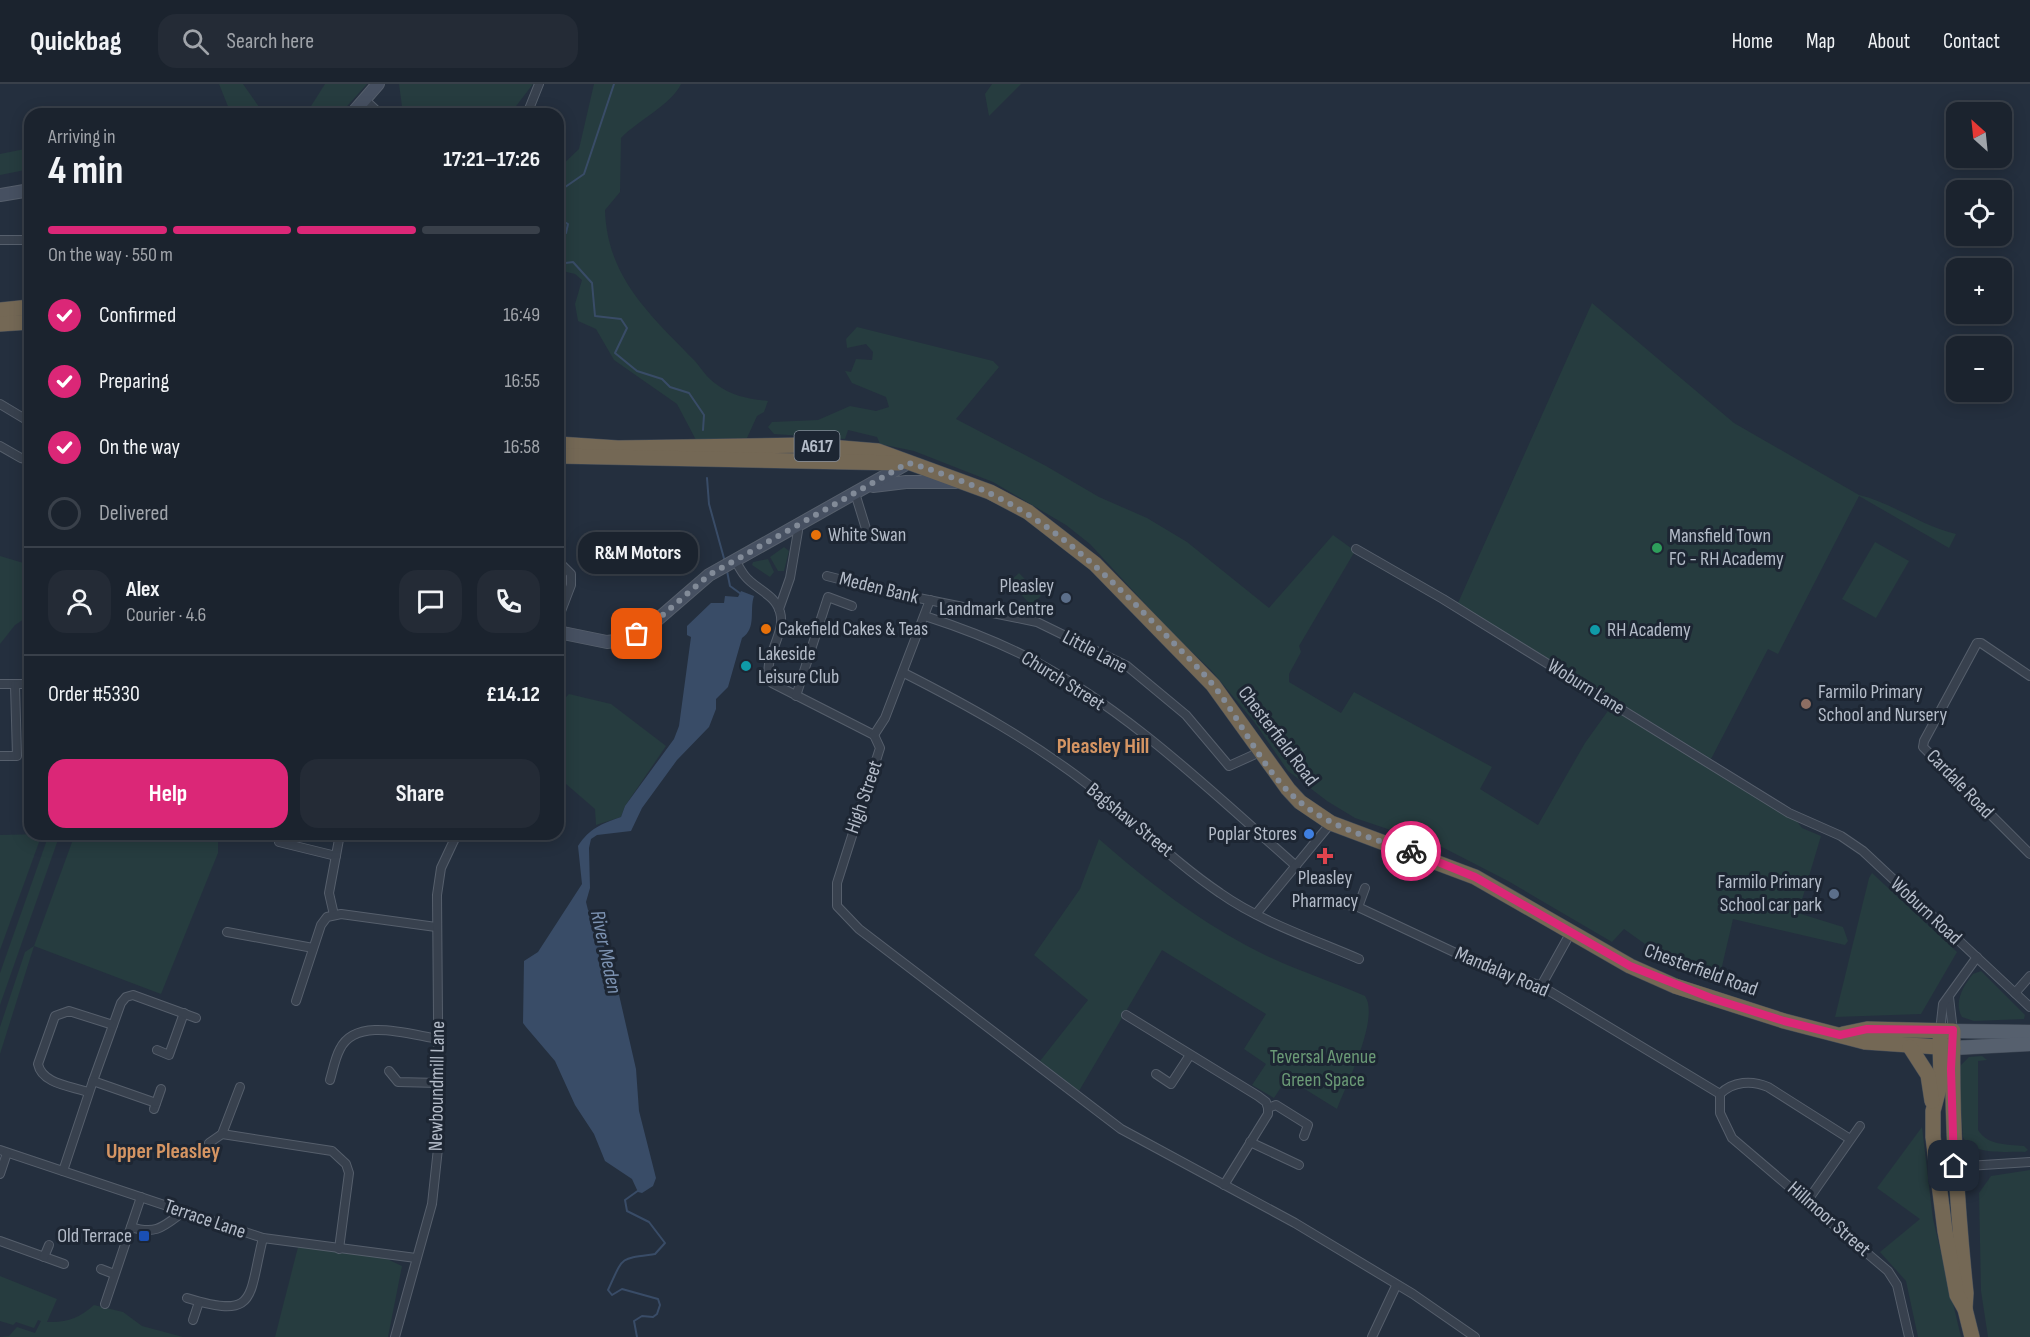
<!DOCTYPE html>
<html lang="en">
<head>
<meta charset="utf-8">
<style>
	:root { --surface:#1b232e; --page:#242b36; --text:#f1f3f6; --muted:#a0a4aa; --line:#39404a; --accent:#db2777 }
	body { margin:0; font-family:"Sofia Sans Condensed",sans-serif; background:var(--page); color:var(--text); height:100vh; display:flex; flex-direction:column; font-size:22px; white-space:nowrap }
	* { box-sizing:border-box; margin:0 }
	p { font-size:20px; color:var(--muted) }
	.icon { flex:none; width:33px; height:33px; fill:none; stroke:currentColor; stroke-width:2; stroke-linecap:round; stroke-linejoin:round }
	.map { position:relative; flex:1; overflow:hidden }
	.panel { position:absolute; left:24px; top:24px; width:540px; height:732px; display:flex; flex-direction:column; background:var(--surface); border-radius:18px; box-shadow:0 3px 15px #0003,0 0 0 2px var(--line) }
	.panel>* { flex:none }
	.needle { width:39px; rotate:333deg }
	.fabs { position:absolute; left:1946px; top:18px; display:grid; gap:12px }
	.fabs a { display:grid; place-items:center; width:66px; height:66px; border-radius:12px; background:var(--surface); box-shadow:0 3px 15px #0003,0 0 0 2px var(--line); font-size:30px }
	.pin { position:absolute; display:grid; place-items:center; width:51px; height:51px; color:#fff; margin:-26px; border-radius:12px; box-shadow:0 3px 9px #0006 }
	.courier { position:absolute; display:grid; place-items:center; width:60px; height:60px; margin:-30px; border:4px solid #db2777; border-radius:50%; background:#fff; color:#222; box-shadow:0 2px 8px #0007 }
	.bubble { position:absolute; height:42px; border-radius:18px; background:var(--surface); box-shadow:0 3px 15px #0003,0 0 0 2px var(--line); font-size:20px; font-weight:700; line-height:42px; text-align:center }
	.overview em { font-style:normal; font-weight:700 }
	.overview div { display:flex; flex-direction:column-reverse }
	.overview { display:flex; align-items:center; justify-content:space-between; height:102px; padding:0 24px }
	h1 { font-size:39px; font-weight:700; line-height:45px }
	.bar { display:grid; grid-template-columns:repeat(4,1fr); gap:9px 6px; align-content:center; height:72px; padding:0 24px }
	.bar i { height:8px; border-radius:4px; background:var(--line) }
	.bar .active { background:var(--accent) }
	.bar p { grid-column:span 4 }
	.line { display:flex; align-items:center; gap:15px; padding:0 24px; border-top:2px solid var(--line) }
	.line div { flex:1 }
	.round { display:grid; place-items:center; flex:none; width:63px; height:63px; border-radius:18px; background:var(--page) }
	ol { padding:0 24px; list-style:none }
	li { display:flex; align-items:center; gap:18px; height:66px }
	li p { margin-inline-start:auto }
	li .icon { padding:6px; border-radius:50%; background:var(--accent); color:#fff; stroke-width:4 }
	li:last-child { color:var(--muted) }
	li i { width:33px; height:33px; border:3px solid var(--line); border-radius:50% }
	.button { display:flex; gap:12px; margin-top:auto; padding:12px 24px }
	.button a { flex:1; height:69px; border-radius:18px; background:var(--accent); color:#fff; font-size:24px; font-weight:700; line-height:69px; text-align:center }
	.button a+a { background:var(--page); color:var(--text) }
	header { display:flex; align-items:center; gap:36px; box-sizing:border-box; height:84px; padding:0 30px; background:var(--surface); border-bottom:2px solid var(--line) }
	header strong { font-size:28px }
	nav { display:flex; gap:33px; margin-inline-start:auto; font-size:21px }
	.search { width:420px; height:54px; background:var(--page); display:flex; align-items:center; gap:15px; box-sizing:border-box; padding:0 21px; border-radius:18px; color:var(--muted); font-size:22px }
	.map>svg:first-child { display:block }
	.green { fill:#263c3f }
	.water { fill:#394c67 }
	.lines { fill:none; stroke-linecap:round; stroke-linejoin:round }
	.stream { stroke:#394c67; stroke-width:2 }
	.street-casing { stroke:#565f6c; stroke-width:10 }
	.secondary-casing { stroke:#565f6c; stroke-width:14 }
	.primary-casing { stroke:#414a57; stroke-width:15 }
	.highway-casing { stroke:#434c59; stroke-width:16 }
	.street { stroke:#38414e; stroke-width:8 }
	.secondary { stroke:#465061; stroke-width:12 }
	.primary { stroke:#56606e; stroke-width:14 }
	.highway { stroke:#746855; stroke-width:15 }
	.done { stroke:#828b98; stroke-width:6; stroke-dasharray:0 10.8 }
	.route { stroke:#db2777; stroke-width:8 }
	.food-dot { fill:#e8710a; stroke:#1d2633; stroke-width:2 }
	.leisure-dot { fill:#2e9e5b; stroke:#1d2633; stroke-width:2 }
	.service-dot { fill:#5c6f8a; stroke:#1d2633; stroke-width:2 }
	.culture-dot { fill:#0f9aa8; stroke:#1d2633; stroke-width:2 }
	.education-dot { fill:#8d6e63; stroke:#1d2633; stroke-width:2 }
	.shop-dot { fill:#3f7fe0; stroke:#1d2633; stroke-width:2 }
	.health-dot { fill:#e0444e; stroke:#1d2633; stroke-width:2 }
	.transit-dot { fill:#1a4fb4; stroke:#1d2633; stroke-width:2 }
	.labels { text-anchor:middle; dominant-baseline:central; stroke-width:6; stroke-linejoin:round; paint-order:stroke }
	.shield { fill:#1d2633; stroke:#878f9c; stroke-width:1.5 }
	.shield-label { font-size:18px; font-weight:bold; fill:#b4bcc9 }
	.poi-label { font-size:20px; fill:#b4bcc9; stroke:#1d2633; text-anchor:start }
	.street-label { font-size:20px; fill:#b4bcc9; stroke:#1d2633 }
	.park-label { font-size:20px; fill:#6b9a76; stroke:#1d2633 }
	.water-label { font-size:21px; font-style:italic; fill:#7c92b1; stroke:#1d2633 }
	.quarter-label { font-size:22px; font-weight:bold; fill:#d59563; stroke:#1d2633 }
</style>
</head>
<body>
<header>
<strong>Quickbag</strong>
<div class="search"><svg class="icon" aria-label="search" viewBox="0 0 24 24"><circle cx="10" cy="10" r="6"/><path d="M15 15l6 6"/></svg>Search here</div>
<nav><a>Home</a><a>Map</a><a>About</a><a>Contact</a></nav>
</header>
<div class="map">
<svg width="2030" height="1253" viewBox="0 0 2030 1253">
	<rect width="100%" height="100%" fill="#242f3e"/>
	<g class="green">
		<polygon points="219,0 243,0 264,30 231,30"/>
		<polygon points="325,0 367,0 340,30 306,30"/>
		<polygon points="399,0 533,0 510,30 403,30"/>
		<path d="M594 0H681C672 20 637 37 621 54L620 108 605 126C607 193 650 231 694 276 701 284 707 294 716 300 731 312 749 315 768 317L764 328 757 332 747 354 696 356 677 320 614 276 596 245 578 237 575 220 582 196 575 190 558 186V85L579 65Z"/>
		<polygon points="992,0 1021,0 989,32 985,10"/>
		<polygon points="30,64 30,85 0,91 0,70"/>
		<path d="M1592 219 1734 339 1859 411C1893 419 1921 442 1956 450L1949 464 1859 412 1778 570 1768 565 1711 675 1458 519Z"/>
		<polygon points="857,243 993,277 999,283 956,335 1046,382 1099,413 1147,434 1187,458 1269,524 1333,451 1355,467 1299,562 1301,568 1289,590 1289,598 1341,629 1354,608 1492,683 1480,705 1538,741 1585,659 1610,624 1796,736 1802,744 1821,752 1798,829 1843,843 1848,857 1845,861 1733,835 1719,895 1677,883 1624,845 1612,858 1508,797 1444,764 1355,734 1327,717 1288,687 1255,639 1211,586 1171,548 1090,460 1066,441 993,398 914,367 880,360 877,353 848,346 845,355 774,350 768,343 772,338 818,336 850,322 876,327 889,323 886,313 852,299 845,287 851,288 856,275 872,276 873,268 866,260 847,264 846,255"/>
		<polygon points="1875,458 1909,477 1876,534 1842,515"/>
		<polygon points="784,463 789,467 784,487 778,487 770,473"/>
		<polygon points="0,472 30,481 30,531 15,541 0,560"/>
		<polygon points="768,475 774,488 770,493 752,481 753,478"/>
		<polygon points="1019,489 1041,512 1031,521 1009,498"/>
		<polygon points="569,610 611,620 666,662 625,722 621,733 596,741 595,725 558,693 558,621"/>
		<polygon points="42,750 0,866 0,751"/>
		<polygon points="49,750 60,750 0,921 0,889"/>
		<polygon points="75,750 218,750 218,769 161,910 34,862 0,970 0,943 25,868 34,862"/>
		<path d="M1099 755C1148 798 1201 839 1261 869 1295 886 1333 898 1365 912 1380 934 1346 1001 1337 1025L1287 994 1274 1014 1252 1001 1266 980 1244 965 1266 930 1162 866 1079 1007 1040 977 1088 916 1034 871 1080 805Z"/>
		<polygon points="1872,789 1957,868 1921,930 1835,933 1869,794"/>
		<path d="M1981 887 2025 931 2024 935 1974 937 1962 933C1953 918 1964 901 1973 890Z"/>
		<path d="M1982 972 1987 976 1978 977V1046C1988 1062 2007 1060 2024 1062L2028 1066 2025 1068C2007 1067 1972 1072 1963 1053L1958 984 1969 973Z"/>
		<polygon points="1922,1043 1933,1135 1961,1253 1918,1253 1906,1197 1880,1168 1920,1135 1877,1104"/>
		<polygon points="2030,1086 2030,1253 1988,1253 1981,1207 1979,1109 1991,1092"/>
		<polygon points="298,1163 385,1174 402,1182 388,1253 275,1253"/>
		<path d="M0 1192 57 1215 47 1238C67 1239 79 1234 94 1221L123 1228 142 1242 183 1253H0L9 1252 17 1243 35 1249 41 1237 38 1236 34 1244 16 1238 13 1241 0 1237Z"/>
	</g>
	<path class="water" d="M741 507 754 512C749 526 757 544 742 554L728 603 716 615V625L709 643 677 676 642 724 631 747 597 751 591 755 589 764 590 804 586 818 588 826 600 839 601 832 636 985 639 1027 656 1094 653 1102 642 1109 638 1108 632 1095 605 1077 594 1050 575 1021 555 977 526 943 523 939 524 877 538 868 582 800 578 762C590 744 601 740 621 733L625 722 674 655 679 642 691 553 687 551V542L711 519H724L725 512 738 513Z"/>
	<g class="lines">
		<g class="stream">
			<polyline points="558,108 584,90 614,0"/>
			<polyline points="558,134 568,140 566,149 558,152"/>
			<polyline points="558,180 573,178 592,199 595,232 621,235 627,244 615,269 637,287 662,295 670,303 689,309 704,331 703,346"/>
			<polyline points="707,394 709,420 725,478"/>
			<polyline points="727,487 730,502 741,510"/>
			<path d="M637 1253 634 1237 642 1232 653 1233 657 1230 660 1221 658 1215 622 1205 612 1211 608 1206C624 1172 618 1175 655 1170L665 1159 649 1138 627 1127 625 1116 639 1106"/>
		</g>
		<defs>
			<g id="street">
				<polyline points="364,15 380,30"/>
				<polyline points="527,30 539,0"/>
				<polyline points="0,156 30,156"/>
				<polyline points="0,320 30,338"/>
				<polyline points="0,362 21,374 30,376"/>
				<polyline points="855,409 867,448 883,453"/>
				<polyline points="1356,465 1443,515 1789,729 1841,752 1863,767 2030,923"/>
				<path d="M735 476C738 481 741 487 745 492 755 505 775 510 780 528 787 551 759 577 772 599L874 651"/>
				<polyline points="558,477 571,490 571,501 558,535"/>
				<polyline points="827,492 894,509 1037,538 1127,582 1186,631 1229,682 1260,668"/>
				<polyline points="779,525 790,494 798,447 796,442"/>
				<path d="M925 532C959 543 991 555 1023 571 1125 623 1210 706 1296 782"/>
				<path d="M904 589C969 622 1032 657 1090 702 1134 737 1174 778 1220 809 1261 838 1313 855 1359 875"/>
				<polyline points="2030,592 1981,559 1977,559 1924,657 1923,663 2030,770"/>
				<polyline points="0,600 30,600"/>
				<polyline points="796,612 828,513 852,522"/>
				<polyline points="874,651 880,664 837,799 837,822 859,845 1121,1045 1295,1139 1413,1210 1475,1253"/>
				<polyline points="874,651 885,634 930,516"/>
				<polyline points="0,672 17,672 15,601"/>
				<polyline points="279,758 336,772"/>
				<polyline points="1339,819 1358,823 1475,878 1541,902 1720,1010"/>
				<polyline points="1358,823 1365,804"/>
				<polyline points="1256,830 1331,739"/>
				<polyline points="334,831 329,809 340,750"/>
				<polyline points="227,848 313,864"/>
				<polyline points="1541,902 1571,848"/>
				<polyline points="2015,909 2030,892"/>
				<polyline points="1949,913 1953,947"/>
				<polyline points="296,917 321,841 327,833 341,830 436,843"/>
				<polyline points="1126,931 1258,1012 1266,1018 1268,1024 1276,1021 1308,1041 1304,1052"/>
				<polyline points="1940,947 1943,920 1977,873"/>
				<polyline points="157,966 169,971 184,929"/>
				<polyline points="389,987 398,998 439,999"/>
				<polyline points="1156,990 1171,1000 1190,971"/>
				<path d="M330 996C333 986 335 974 340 965 356 932 411 951 439 955"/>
				<polyline points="93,997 121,919 126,913 133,911 196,934"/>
				<path d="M88 1008C71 1002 42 1000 38 980L55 932 69 927 113 941"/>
				<polyline points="154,1025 161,1005"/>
				<polyline points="222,1050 332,1067 346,1080 349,1089 339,1165"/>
				<path d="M1850 1055 1768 1003C1752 996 1733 997 1720 1010V1029L1732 1054 1888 1187 1897 1201 1909 1253"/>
				<polyline points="1250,1058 1299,1081"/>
				<polyline points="209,1059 222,1050 240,1003"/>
				<polyline points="0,1066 263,1154 416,1174"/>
				<polyline points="1936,1084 2030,1078"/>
				<polyline points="63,1087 93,997 156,1019"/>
				<polyline points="0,1090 7,1069"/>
				<polyline points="1224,1101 1268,1030 1268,1024"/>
				<polyline points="1808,1116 1860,1042"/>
				<path d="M131 1143C156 1151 163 1143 183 1128"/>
				<polyline points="0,1157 64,1180"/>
				<polyline points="44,1173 49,1161"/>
				<polyline points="101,1185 114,1190"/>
				<path d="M187 1214C258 1236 248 1214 263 1154"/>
				<polyline points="105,1220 141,1113"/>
				<polyline points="193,1236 199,1218"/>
				<polyline points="395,1253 432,1120 439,1055 437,811 441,784 457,750"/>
				<polyline points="1372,1253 1396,1202"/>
			</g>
			<g id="secondary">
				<polyline points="352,30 378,0"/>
				<polyline points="0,111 30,106"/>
				<polyline points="873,402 906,398 957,398"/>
				<polyline points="558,548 607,558 623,556 637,550 650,542 709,491 908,379"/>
			</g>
			<g id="primary">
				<polyline points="1953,947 2030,948"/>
				<polyline points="1953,964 2030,960"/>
			</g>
			<g id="highway">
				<polyline points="0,226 30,223"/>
				<polyline points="0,240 30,238"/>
				<polyline points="558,360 618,364 806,361 878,367 990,408 1028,428 1095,480 1213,601 1288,705 1300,718 1331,739 1475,793 1630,882 1675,902 1784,937 1865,958 1953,964"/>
				<polyline points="558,372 899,379"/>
				<path d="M1843 950 1867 945 1953 947C1951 1035 1957 1121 1966 1209L1965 1225"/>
				<polyline points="1940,956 1941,997 1933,1027 1933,1053 1945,1147 1957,1211 1965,1225 1972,1253"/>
				<polyline points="1910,963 1928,991 1932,1017"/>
			</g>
		</defs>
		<use href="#street" class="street-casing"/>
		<use href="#secondary" class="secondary-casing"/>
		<use href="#primary" class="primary-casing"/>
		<use href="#highway" class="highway-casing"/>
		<use href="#street" class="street"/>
		<use href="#secondary" class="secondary"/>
		<use href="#primary" class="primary"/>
		<use href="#highway" class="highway"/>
	</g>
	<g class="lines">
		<path class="done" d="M637 550 650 542 709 491 908 379C925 383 942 390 959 396 1040 427 1091 476 1151 536 1172 558 1195 579 1214 602 1243 639 1263 688 1300 718 1333 745 1372 754 1411 767"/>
		<polyline class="route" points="1411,767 1475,793 1630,882 1711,914 1784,937 1840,951 1867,945 1953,946 1951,985 1954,1082"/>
	</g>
	<g class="food-dot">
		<circle cx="816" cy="451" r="6"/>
		<circle cx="766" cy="545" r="6"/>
	</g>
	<circle class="leisure-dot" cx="1657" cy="464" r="6"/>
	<g class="service-dot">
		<circle cx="1066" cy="514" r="6"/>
		<circle cx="1834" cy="810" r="6"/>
	</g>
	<g class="culture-dot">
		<circle cx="1595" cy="546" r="6"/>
		<circle cx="746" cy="582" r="6"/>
	</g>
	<circle class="education-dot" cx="1806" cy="620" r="6"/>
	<circle class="shop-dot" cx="1309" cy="750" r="6"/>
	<path class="health-dot" d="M1322 763h6v6h6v6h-6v6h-6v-6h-6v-6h6z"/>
	<rect class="transit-dot" x="138" y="1146" width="12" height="12" rx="3"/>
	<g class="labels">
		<rect class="shield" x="794.5" y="347" width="45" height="30" rx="4.5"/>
		<g class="shield-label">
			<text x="817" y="362">A617</text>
		</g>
		<g class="poi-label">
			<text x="828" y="451">White Swan</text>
			<text x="1669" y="452">Mansfield Town<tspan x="1669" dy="23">FC - RH Academy</tspan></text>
			<text x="1054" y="502" text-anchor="end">Pleasley<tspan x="1054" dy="23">Landmark Centre</tspan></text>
			<text x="778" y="545">Cakefield Cakes &amp; Teas</text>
			<text x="1607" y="546">RH Academy</text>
			<text x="758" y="570">Lakeside<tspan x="758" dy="23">Leisure Club</tspan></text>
			<text x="1818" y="608">Farmilo Primary<tspan x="1818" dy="23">School and Nursery</tspan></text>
			<text x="1297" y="750" text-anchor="end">Poplar Stores</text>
			<text x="1325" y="794" text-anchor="middle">Pleasley<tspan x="1325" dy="23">Pharmacy</tspan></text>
			<text x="1822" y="798" text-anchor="end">Farmilo Primary<tspan x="1822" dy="23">School car park</tspan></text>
			<text x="132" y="1152" text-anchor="end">Old Terrace</text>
		</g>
		<g class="street-label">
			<text transform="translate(879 504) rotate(14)">Meden Bank</text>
			<text transform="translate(1095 568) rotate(28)">Little Lane</text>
			<text transform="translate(1063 597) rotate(32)">Church Street</text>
			<text transform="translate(1586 603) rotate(32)">Woburn Lane</text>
			<text transform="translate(1278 652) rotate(53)">Chesterfield Road</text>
			<text transform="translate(1960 700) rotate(46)">Cardale Road</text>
			<text transform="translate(864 713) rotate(-71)">High Street</text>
			<text transform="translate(1130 736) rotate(39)">Bagshaw Street</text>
			<text transform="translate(1926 827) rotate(43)">Woburn Road</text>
			<text transform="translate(1701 886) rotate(20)">Chesterfield Road</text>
			<text transform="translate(1502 888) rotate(23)">Mandalay Road</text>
			<text transform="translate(437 1002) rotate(-89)">Newboundmill Lane</text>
			<text transform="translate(205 1135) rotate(19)">Terrace Lane</text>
			<text transform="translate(1829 1135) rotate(41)">Hillmoor Street</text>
		</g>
		<g class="park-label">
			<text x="1323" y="973">Teversal Avenue<tspan x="1323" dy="23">Green Space</tspan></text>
		</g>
		<g class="water-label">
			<text transform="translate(606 868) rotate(78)">River Meden</text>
		</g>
		<g class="quarter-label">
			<text x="1103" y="662">Pleasley Hill</text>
			<text x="163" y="1067">Upper Pleasley</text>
		</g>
	</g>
</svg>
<div class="fabs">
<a><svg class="needle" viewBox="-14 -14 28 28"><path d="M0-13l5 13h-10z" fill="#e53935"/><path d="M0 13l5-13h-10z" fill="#a0a4aa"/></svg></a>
<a><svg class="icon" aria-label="locate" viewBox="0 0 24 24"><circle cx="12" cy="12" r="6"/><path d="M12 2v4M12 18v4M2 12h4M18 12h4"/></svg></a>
<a>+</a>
<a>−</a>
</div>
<div class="pin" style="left:637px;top:550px;background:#ea580c"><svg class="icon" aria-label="bag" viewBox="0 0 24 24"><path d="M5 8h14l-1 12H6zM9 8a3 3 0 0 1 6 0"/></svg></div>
<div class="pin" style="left:1954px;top:1082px;background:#1f2937"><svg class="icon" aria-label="home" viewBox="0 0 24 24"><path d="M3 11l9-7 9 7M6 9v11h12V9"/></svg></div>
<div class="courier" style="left:1411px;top:767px"><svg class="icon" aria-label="bike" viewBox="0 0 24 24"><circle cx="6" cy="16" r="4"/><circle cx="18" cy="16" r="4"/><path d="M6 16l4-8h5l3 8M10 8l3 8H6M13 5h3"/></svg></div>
<div class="bubble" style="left:578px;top:448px;width:120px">R&amp;M Motors</div>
<section class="panel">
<div class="overview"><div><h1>4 min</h1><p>Arriving in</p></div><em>17:21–17:26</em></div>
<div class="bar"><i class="active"></i><i class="active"></i><i class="active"></i><i></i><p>On the way · 550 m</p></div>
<ol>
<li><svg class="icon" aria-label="check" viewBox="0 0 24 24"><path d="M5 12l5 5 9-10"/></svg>Confirmed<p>16:49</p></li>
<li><svg class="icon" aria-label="check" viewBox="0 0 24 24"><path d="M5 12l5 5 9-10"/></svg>Preparing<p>16:55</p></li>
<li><svg class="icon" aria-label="check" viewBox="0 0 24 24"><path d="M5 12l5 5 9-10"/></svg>On the way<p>16:58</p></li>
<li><i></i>Delivered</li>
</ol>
<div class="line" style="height:108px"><a class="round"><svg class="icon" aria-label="person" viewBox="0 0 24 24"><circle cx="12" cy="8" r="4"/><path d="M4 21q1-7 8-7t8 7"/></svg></a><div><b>Alex</b><p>Courier · 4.6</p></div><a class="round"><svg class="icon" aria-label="chat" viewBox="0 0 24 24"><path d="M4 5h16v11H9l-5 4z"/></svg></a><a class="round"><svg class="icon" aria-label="phone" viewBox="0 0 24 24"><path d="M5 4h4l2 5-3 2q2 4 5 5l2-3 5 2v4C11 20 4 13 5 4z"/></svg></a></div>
<div class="line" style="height:78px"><div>Order #5330</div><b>£14.12</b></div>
<div class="button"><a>Help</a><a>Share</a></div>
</section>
</div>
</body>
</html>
